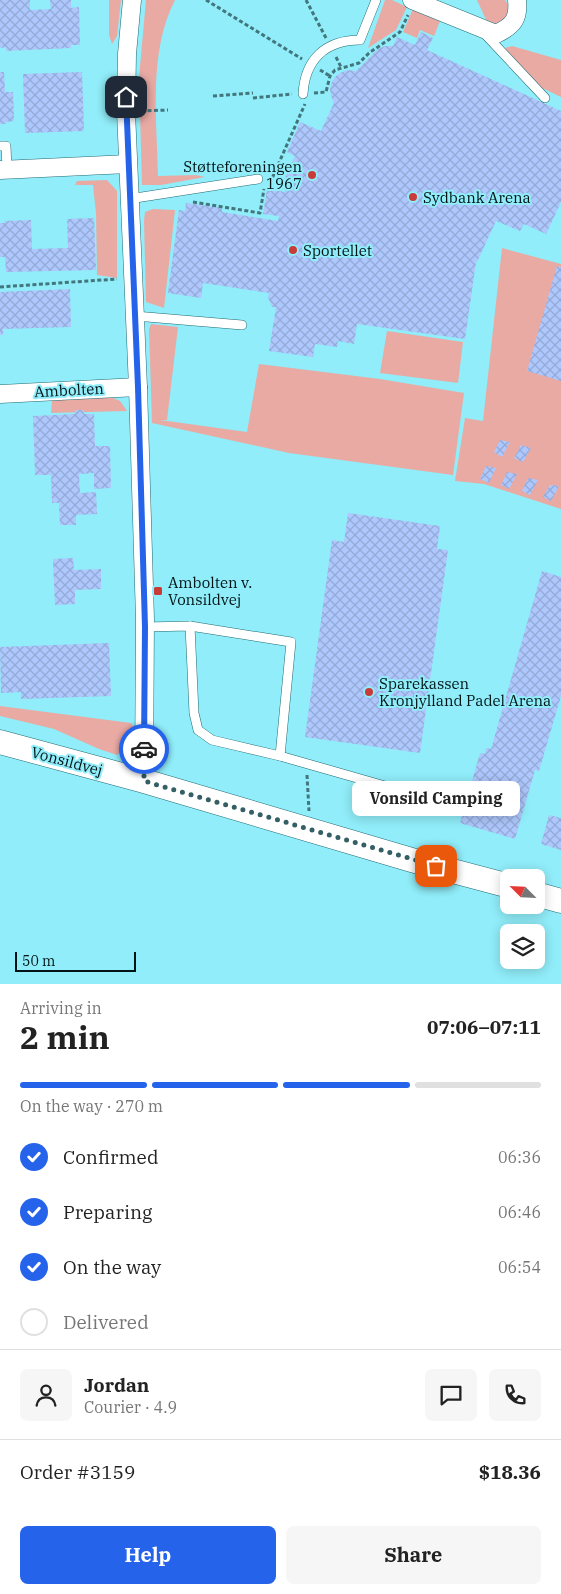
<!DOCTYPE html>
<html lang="en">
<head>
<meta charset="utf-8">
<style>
	:root { --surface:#fff; --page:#f6f6f6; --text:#222; --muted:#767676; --line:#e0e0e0; --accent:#2563eb }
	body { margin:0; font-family:"IBM Plex Serif",serif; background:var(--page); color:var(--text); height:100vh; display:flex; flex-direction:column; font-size:19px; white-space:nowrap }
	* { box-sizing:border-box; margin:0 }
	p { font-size:16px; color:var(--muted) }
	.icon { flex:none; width:28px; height:28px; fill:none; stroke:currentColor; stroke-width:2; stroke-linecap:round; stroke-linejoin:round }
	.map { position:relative; height:984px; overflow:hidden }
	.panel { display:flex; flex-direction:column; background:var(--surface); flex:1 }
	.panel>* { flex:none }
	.needle { width:32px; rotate:294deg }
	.buttons { position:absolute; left:500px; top:869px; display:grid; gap:10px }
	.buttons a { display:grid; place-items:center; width:45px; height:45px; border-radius:8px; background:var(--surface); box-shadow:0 2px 12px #0003; font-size:25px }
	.scale { position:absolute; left:15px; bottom:12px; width:121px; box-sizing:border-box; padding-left:5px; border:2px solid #011315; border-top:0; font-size:14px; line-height:18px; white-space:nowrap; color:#011315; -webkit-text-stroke:4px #90edf9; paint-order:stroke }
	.pin { position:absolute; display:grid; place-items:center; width:42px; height:42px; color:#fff; margin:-21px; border-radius:10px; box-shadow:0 2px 8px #0006 }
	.courier { position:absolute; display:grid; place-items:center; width:50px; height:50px; margin:-25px; border:4px solid #2563eb; border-radius:50%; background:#fff; color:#222; box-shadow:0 1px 6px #0007 }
	.bubble { position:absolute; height:35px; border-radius:8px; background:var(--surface); box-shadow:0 2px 12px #0003; font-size:16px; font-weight:700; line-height:35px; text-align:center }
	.summary em { font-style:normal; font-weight:700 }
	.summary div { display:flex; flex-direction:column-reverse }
	.summary { display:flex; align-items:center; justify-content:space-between; height:85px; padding:0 20px }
	h1 { font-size:32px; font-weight:700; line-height:38px }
	.bar { display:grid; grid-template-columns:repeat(4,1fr); gap:8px 5px; align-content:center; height:60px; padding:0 20px }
	.bar i { height:6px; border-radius:4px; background:var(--line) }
	.bar .on { background:var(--accent) }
	.bar p { grid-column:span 4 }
	.line { display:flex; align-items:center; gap:12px; padding:0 20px; border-top:1px solid var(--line) }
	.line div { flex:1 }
	.round { display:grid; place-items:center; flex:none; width:52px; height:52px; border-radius:8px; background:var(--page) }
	ol { padding:0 20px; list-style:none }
	li { display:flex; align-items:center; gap:15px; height:55px }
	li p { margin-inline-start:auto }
	li .icon { padding:5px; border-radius:50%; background:var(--accent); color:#fff; stroke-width:4 }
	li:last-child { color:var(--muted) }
	li i { width:28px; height:28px; border:2px solid var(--line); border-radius:50% }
	.button { display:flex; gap:10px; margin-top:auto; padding:10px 20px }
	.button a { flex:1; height:58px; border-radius:8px; background:var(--accent); color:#fff; font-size:20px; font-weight:700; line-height:58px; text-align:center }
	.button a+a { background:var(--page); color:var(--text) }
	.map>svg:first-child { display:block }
	.grass { fill:#e9aaa4 }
	.building { fill:url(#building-cross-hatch) }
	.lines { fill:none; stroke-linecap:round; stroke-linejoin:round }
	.service-casing { stroke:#206b73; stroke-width:10 }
	.minor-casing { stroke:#206b73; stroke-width:19 }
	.secondary-casing { stroke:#206b73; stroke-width:25 }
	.path { stroke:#42767c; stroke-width:3; stroke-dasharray:4 2.5; stroke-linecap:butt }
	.service { stroke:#fff; stroke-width:9 }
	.minor { stroke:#fff; stroke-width:18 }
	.secondary { stroke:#fff; stroke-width:24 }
	.done { stroke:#335f65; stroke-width:5; stroke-dasharray:0 9 }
	.route { stroke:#2563eb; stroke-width:6 }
	.poi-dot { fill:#c93b39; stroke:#90edf9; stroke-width:2 }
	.labels { text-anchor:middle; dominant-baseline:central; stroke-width:4; stroke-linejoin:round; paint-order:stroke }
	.poi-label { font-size:15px; fill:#011315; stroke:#90edf9; text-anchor:start }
	.street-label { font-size:15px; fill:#011315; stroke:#90edf9 }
</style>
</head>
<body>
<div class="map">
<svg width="561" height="984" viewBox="0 0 561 984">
	<defs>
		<pattern id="building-cross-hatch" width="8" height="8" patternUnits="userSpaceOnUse" patternTransform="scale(1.25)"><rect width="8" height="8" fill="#aec7fc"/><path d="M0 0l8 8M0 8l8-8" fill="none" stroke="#94aad7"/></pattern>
	</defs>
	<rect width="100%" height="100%" fill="#90edf9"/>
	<g class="grass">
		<polygon points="109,0 121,0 117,36 112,44 109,35"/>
		<path d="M146 0H175C148 52 157 119 158 176L196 175 205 177 161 185H142L139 78Z"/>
		<polygon points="385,0 392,0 407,7 396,30 368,48"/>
		<polygon points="477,0 505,0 513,12 499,24 488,24"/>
		<polygon points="413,9 440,21 434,36 420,30 417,38 403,32"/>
		<polygon points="512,46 561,60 561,97 536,85 510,56 505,48"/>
		<polygon points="107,180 117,191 117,278 97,275 96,213 93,185 75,185 77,181"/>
		<polygon points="153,209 175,210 164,308 146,302 144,221 145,212"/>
		<polygon points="502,248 561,264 561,509 484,484 455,481 465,418 483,421"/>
		<polygon points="151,324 178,327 167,420 160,420 247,432 259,364 380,379 464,393 453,475 289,453 152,423 149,329"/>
		<polygon points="387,331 463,342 458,383 380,373"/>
		<polygon points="109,396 120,401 127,411 51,413 52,400"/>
		<polygon points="0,706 131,723 135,729 130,743 117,755 99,749 54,729 0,716"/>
	</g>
	<g class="building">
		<polygon points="0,0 30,0 30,10 51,9 50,0 71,0 71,8 79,7 80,45 71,45 71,48 6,51 6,47 0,48"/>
		<polygon points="421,32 433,38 427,50 561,111 561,202 546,234 524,224 520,231 496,221 477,262 476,262 465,339 357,324 354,344 338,341 337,347 315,344 313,357 269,351 276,307 272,307 268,297 269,293 203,283 201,298 168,293 179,210 185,211 186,203 222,208 222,212 278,221 279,216 263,214 267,189 285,192 285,188 282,185 295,156 287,152 300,122 321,131 334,103 331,96 330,89 332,82 336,76 342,72 348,70 356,71 378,49 385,46 393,46 397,37 415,45"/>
		<polygon points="0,72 4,72 5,92 13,92 14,121 6,122 6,124 0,124"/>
		<polygon points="82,72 84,131 25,133 23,74"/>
		<polygon points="94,218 96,270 6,272 5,257 0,257 0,223 5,223 4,221 31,220 32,249 68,248 67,219"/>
		<polygon points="557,266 561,267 561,381 527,371"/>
		<polygon points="70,289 71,327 3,329 3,335 0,335 0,292"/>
		<polygon points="75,410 84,410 84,414 94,414 95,446 110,446 111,488 94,489 94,473 79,474 80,493 96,492 97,514 76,515 76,525 60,525 59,503 52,503 51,475 35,475 33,416 75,414"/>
		<polygon points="500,440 510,442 502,457 494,452"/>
		<polygon points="521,445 531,448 523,462 514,458"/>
		<polygon points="486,466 496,468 489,483 480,479"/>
		<polygon points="507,472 517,474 509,489 501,485"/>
		<polygon points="528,478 538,480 530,495 522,491"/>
		<polygon points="550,485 559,486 551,501 543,497"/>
		<polygon points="348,513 440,526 437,549 448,550 420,753 305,737 332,540 344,542"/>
		<polygon points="73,558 74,570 101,569 101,589 75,590 75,604 55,605 53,559"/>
		<polygon points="542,571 561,577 561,696 539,771 535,770 515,839 460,823 480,753 485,754 486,748 491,749"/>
		<polygon points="109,643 111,696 21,699 21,692 1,693 0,647"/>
		<polygon points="549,815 561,818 561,850 541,844"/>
	</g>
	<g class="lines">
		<defs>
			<g id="service">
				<polyline points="484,33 545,98"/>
				<path d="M303 94C305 59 326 40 360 40L376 0"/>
				<polyline points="0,146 6,146 7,169"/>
				<polyline points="129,199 258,179"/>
				<polyline points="135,316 242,325"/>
				<polyline points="190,626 194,713 198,730 212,740 280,756 413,794"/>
				<polyline points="145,627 190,626 291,642 280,756"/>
			</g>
			<g id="minor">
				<polyline points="132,0 127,54 126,112 138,387 145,619 144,781"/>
				<path d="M412 0 496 34C513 26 519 19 517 0"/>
				<polyline points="0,170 128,164"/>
				<polyline points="0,394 138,387"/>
			</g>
			<g id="secondary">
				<polyline points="0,742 144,781 415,861 509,886"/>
				<polyline points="536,894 561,901"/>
			</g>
		</defs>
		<use href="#service" class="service-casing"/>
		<use href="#minor" class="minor-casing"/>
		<use href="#secondary" class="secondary-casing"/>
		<g class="path">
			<polyline points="206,0 302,59"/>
			<polyline points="306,0 326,38"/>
			<polyline points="336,57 341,67"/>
			<polyline points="320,70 330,76"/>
			<polyline points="314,93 326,92 330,76 335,70 359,63 369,53 400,32 408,15"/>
			<polyline points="213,96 253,93"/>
			<polyline points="253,98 292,94"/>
			<polyline points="141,111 168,110"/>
			<polyline points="270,183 305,104"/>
			<polyline points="193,202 260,213 264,189"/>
			<polyline points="0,287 117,279"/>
			<polyline points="307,775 309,811"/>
		</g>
		<use href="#service" class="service"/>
		<use href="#minor" class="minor"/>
		<use href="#secondary" class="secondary"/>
	</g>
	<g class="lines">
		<polyline class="done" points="144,749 144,781 436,866"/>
		<polyline class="route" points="126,97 138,387 145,627 144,749"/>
	</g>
	<g class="poi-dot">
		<circle cx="312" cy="175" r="5"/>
		<circle cx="413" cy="197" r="5"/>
		<circle cx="293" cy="250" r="5"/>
		<rect x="153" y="586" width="10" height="10" rx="2.5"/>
		<circle cx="369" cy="692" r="5"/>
	</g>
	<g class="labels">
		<g class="poi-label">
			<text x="302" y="166" text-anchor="end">Støtteforeningen<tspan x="302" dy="17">1967</tspan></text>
			<text x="423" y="197">Sydbank Arena</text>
			<text x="303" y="250">Sportellet</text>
			<text x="168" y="582">Ambolten v.<tspan x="168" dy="17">Vonsildvej</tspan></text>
			<text x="379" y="683">Sparekassen<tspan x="379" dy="17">Kronjylland Padel Arena</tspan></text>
		</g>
		<g class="street-label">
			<text transform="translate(69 390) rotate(-3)">Ambolten</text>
			<text transform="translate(67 761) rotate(15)">Vonsildvej</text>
		</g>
	</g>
</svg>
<div class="buttons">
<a><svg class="needle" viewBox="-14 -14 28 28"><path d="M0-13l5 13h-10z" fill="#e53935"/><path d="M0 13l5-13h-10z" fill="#767676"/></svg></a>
<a><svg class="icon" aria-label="layers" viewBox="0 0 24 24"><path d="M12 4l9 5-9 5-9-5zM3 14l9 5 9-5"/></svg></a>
</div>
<div class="scale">50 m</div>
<div class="pin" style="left:436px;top:866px;background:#ea580c"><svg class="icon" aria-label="bag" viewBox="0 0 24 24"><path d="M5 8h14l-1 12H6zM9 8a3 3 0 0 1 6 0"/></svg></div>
<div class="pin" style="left:126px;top:97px;background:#1f2937"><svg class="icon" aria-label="home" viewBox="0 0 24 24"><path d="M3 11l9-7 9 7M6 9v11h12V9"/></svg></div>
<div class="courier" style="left:144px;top:749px"><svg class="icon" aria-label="car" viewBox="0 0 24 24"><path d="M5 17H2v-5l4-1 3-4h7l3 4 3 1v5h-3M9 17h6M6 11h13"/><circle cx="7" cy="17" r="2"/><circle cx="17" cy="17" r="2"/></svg></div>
<div class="bubble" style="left:352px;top:781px;width:168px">Vonsild Camping</div>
</div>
<section class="panel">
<div class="summary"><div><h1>2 min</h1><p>Arriving in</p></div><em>07:06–07:11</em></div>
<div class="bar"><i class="on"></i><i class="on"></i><i class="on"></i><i></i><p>On the way · 270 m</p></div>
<ol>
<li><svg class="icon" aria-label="check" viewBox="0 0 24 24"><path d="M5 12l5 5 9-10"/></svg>Confirmed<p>06:36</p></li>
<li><svg class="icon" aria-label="check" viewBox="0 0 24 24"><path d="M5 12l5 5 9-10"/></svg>Preparing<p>06:46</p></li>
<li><svg class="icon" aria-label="check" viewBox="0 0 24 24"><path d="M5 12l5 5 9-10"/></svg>On the way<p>06:54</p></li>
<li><i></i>Delivered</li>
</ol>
<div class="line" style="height:90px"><a class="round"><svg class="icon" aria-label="person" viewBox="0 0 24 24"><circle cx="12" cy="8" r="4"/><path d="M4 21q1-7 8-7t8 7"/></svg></a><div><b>Jordan</b><p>Courier · 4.9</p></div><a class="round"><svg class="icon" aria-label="chat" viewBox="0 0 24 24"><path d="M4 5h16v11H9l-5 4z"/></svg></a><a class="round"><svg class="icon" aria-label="phone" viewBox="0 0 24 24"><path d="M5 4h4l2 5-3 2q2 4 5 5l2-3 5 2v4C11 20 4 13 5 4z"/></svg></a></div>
<div class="line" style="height:65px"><div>Order #3159</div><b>$18.36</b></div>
<div class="button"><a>Help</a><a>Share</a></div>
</section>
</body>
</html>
